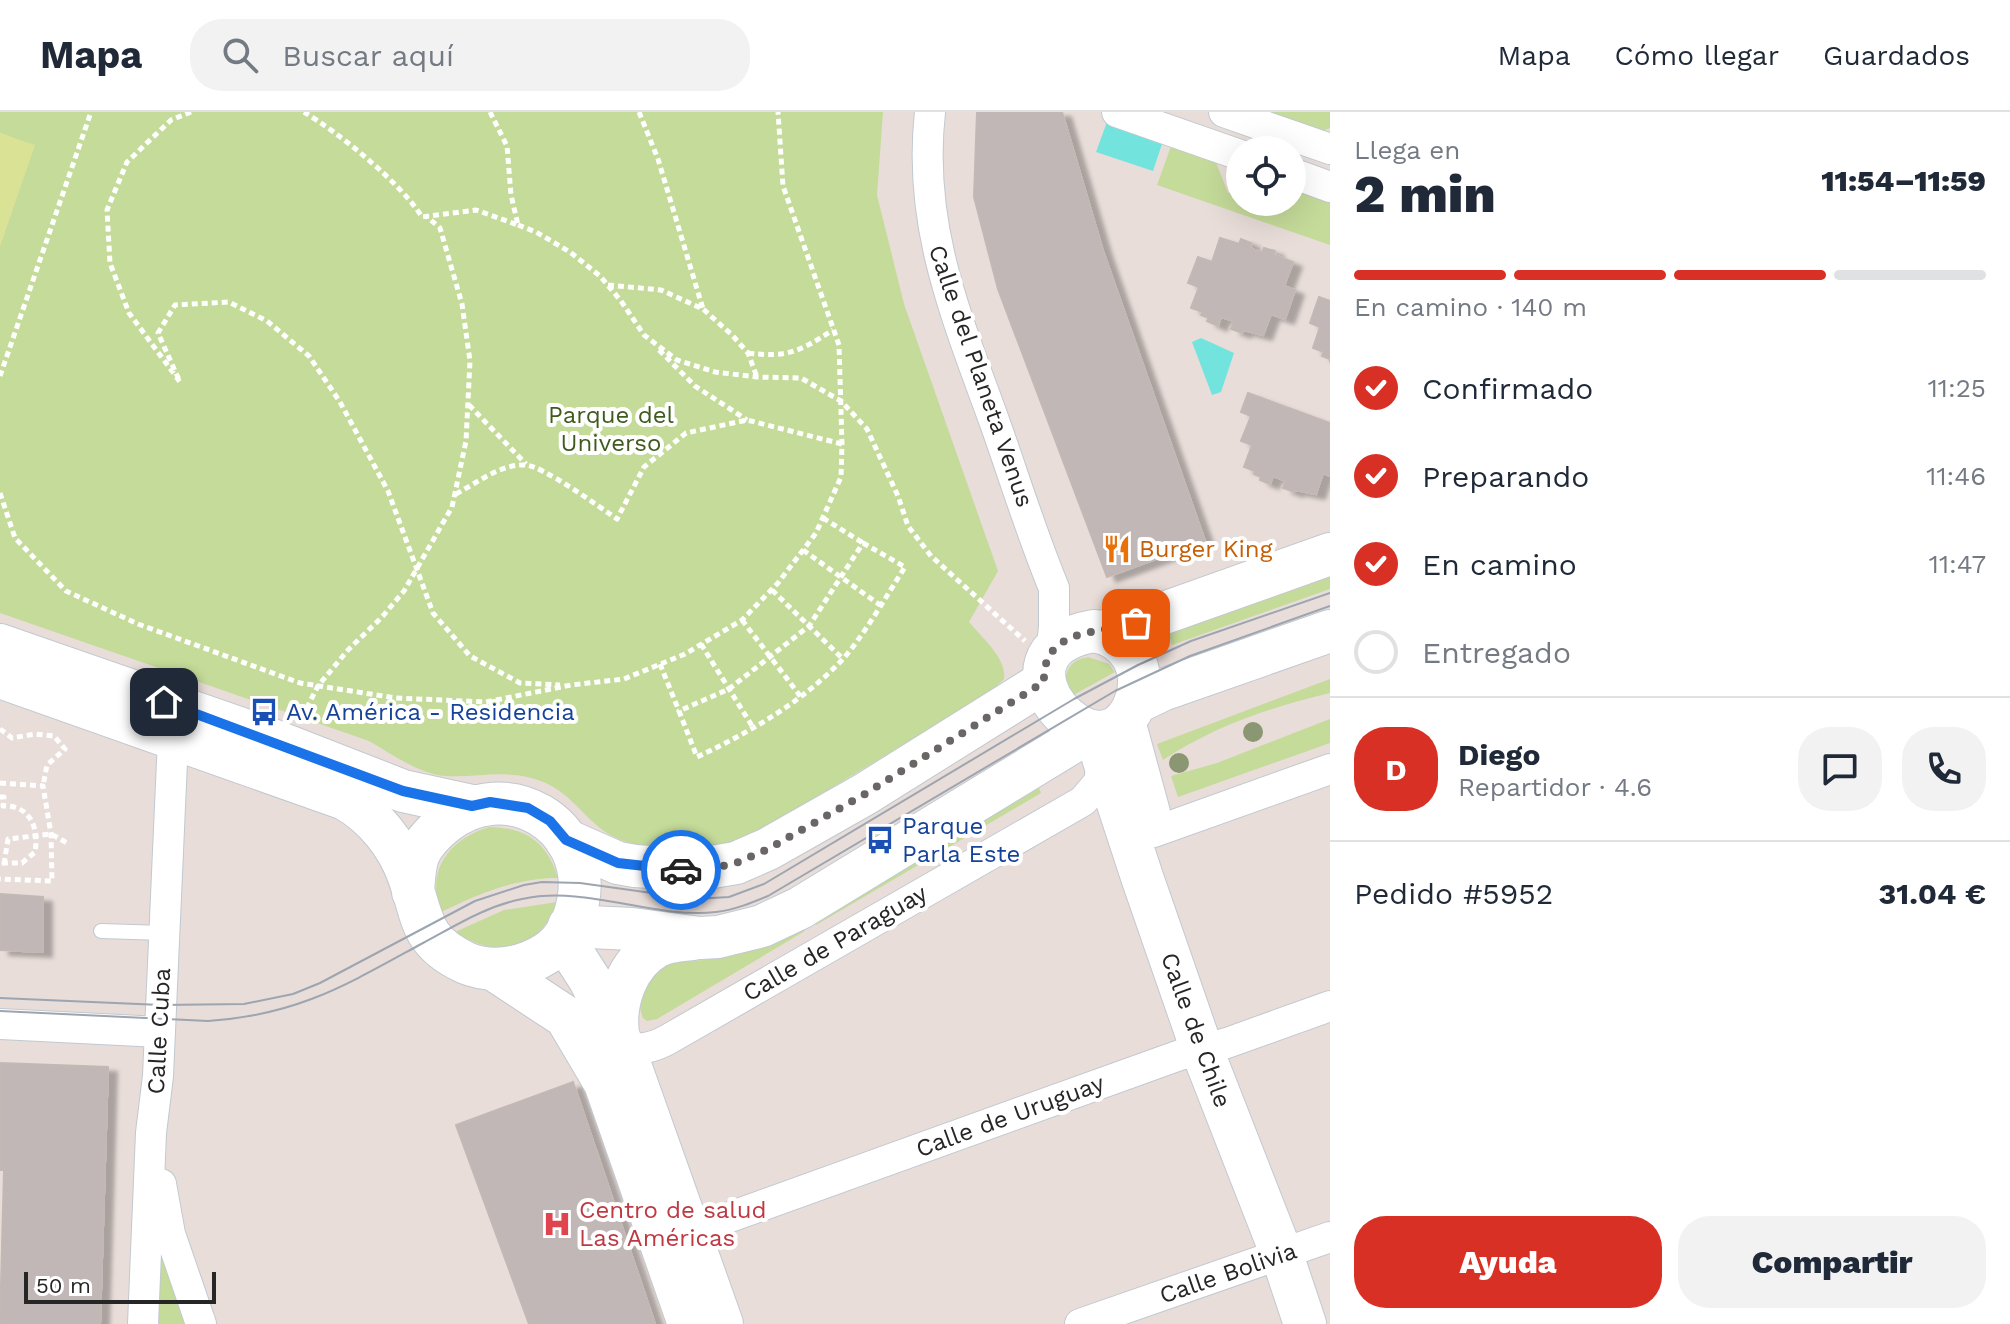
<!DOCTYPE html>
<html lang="es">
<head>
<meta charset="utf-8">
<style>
	:root { --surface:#fff; --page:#f2f2f3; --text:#1f2937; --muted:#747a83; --line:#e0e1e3; --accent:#d93025 }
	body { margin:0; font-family:"Work Sans",sans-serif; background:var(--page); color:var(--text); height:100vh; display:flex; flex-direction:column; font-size:30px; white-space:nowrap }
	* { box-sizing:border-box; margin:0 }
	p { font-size:26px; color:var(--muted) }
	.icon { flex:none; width:44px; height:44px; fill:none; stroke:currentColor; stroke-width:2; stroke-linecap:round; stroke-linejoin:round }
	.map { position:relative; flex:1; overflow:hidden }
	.panel { display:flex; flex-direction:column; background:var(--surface); width:680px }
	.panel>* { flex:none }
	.tools { position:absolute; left:1226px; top:24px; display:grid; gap:16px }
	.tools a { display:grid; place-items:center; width:80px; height:80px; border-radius:50%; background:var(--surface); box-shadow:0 8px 32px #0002; font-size:40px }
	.scale { position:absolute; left:24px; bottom:20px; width:192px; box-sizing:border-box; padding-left:8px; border:4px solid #262626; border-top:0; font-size:22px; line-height:28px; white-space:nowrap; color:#262626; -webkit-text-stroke:6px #fff; paint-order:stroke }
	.pin { position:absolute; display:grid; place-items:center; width:68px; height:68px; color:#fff; margin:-34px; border-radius:16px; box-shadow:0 4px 12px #0006 }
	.courier { position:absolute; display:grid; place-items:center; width:80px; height:80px; margin:-40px; border:6px solid #1a73e8; border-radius:50%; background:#fff; color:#222; box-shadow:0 2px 10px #0007 }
	.headline em { font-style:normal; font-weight:800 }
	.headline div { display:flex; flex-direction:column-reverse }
	.headline { display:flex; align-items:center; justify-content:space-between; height:136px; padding:0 24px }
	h1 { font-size:52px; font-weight:800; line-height:60px }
	.bar { display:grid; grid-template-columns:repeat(4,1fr); gap:12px 8px; align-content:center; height:96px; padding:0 24px }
	.bar i { height:10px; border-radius:6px; background:var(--line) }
	.bar .active { background:var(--accent) }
	.bar p { grid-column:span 4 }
	.line { display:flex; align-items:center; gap:20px; padding:0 24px; border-top:2px solid var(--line) }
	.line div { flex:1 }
	.round { display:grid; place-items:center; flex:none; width:84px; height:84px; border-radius:32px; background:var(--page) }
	ol { padding:0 24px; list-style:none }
	li { display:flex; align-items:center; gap:24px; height:88px }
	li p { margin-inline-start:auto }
	li .icon { padding:8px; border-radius:50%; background:var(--accent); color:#fff; stroke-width:4 }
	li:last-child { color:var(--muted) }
	li i { width:44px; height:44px; border:4px solid var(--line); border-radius:50% }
	.action { display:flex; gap:16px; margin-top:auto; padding:16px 24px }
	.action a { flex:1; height:92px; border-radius:32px; background:var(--accent); color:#fff; font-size:32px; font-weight:800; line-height:92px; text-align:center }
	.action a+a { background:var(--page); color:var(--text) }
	header { display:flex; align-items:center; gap:48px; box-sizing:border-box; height:112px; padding:0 40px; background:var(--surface); border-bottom:2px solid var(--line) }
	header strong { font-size:38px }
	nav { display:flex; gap:44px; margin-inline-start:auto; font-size:28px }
	.search { width:560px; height:72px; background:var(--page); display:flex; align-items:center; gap:20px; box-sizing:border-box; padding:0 28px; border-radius:32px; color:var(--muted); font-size:30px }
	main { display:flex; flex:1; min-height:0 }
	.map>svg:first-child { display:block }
	.green { fill:#c5db99 }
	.pitch { fill:#dae295 }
	.water { fill:#72e4dd }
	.building { fill:#c0b7b6; stroke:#c3b8b3; stroke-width:2; filter:url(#shadow) }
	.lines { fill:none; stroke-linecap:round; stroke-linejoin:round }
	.lane-casing { stroke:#c1c9d0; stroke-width:16 }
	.street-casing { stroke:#c1c9d0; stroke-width:32 }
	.secondary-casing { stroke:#c1c9d0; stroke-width:44 }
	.path { stroke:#fff; stroke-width:5; stroke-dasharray:6 4; stroke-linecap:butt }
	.lane { stroke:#fff; stroke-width:14 }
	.street { stroke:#fff; stroke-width:30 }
	.secondary { stroke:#fff; stroke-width:42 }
	.tram { stroke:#9ca5b0; stroke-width:2 }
	.tree { fill:#8b9672 }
	.done { stroke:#6a6665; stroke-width:8; stroke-dasharray:0 14.4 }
	.route { stroke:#1a73e8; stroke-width:10 }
	.labels { text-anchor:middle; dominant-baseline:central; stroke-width:8; stroke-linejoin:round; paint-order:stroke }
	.street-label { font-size:24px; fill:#262626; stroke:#fff }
	.park-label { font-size:24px; fill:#3f5c1e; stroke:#fff }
	.food-label { font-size:24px; fill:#c56008; stroke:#fff; text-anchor:start }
	.transit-label { font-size:24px; fill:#164399; stroke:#fff; text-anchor:start }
	.health-label { font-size:24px; fill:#be3a42; stroke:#fff; text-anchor:start }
</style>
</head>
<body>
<header>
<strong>Mapa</strong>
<div class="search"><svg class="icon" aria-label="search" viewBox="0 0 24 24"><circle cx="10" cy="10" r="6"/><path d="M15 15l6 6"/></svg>Buscar aquí</div>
<nav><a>Mapa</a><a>Cómo llegar</a><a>Guardados</a></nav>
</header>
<main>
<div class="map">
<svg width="1330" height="1212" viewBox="0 0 1330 1212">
	<defs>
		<filter id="shadow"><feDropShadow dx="9" dy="5" stdDeviation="2" flood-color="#0004"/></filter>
	</defs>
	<rect width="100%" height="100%" fill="#e8ddd9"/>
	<g class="green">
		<path d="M0 0H883L877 83 904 192 998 459 969 510C982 526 1007 546 1004 567L987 583 772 711C754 721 736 729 716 735 687 743 628 737 604 719 577 699 567 675 531 666 501 658 475 666 446 664 418 662 392 642 369 629L0 501V134L34 34 0 21Z"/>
		<polygon points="1241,0 1330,0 1330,16 1309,24"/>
		<polygon points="1174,26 1212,40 1228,81 1240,77 1240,90 1292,90 1292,67 1330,81 1330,133 1157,73"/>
		<polygon points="1330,457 1330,477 1172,533 1166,515"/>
		<path d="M1088 545 1109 552 1115 560 1066 587C1064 566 1064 549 1088 545Z"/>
		<path d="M1330 567V581C1271 595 1214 614 1163 648L1157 632Z"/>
		<polygon points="1330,607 1330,631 1178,685 1171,664 1217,651"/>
		<polygon points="1039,676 1041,681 816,813 814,809"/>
		<path d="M490 715C526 716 547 730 558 766 515 766 479 782 441 800 425 758 450 726 490 715Z"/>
		<path d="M557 790C539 839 498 848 455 820L504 798Z"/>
		<path d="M802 815 805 819 657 907 647 909 643 906C638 894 639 882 647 871 672 840 686 854 720 845 748 838 775 825 802 815Z"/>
		<polygon points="154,1102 185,1212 143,1212"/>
	</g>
	<polygon class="pitch" points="0,21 35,33 0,134"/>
	<g class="water">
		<polygon points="1107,10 1163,29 1153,59 1096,40"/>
		<polygon points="1201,226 1234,241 1221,280 1212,283 1192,230"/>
	</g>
	<g class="building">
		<polygon points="977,0 1062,0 1103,139 1205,429 1107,465 998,177 974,85"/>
		<polygon points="1220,126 1239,132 1241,127 1251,131 1250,136 1262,141 1264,136 1275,139 1274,143 1293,150 1284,174 1295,178 1285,207 1271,202 1263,223 1243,218 1242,221 1231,217 1234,209 1221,205 1218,214 1207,209 1209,206 1201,203 1203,200 1191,196 1199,175 1188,171 1198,145 1212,150"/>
		<polygon points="1319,185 1330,189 1330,250 1330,247 1322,244 1324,240 1313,236 1320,215 1310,211"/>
		<polygon points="1248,281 1330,311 1330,364 1323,361 1316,382 1295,378 1294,380 1283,376 1286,369 1273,364 1270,372 1260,368 1261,365 1254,362 1255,359 1244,355 1252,333 1241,329 1251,304 1241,300"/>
		<polygon points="0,782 43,785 43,840 0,838"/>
		<polygon points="0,951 108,955 100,1212 0,1212 4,1058 0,1058"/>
		<polygon points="573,970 655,1212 529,1212 456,1013"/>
	</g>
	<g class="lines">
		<defs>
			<polyline id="lane" points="101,819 164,821"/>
			<g id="street">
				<path d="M930 0C917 116 958 208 996 314 1015 368 1032 423 1054 476V515L1051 541"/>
				<polyline points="1117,0 1240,43"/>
				<polyline points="1224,0 1330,37"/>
				<polyline points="1292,61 1330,75"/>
				<polyline points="1154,720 1330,657"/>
				<polyline points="0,912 160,920"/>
				<path d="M624 936C640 938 652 936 667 928L1083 689 1099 670 1103 646"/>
				<polyline points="161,1072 170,1122 201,1212"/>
				<polyline points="691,1119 1180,943 1227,931 1330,894"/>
				<polyline points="143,1212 151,1021 158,964 173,627"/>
				<polyline points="1080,1212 1330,1125"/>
			</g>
			<g id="secondary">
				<path d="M1094 519C1129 525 1148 557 1135 591 1100 679 976 539 1094 519Z"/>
				<polyline points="1101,520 1136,511 1330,442"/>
				<polyline points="0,533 262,624 403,679 472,694"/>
				<path d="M0 565 345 687C374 703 398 733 409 765 423 806 420 830 466 851 492 862 524 856 547 841 564 830 574 810 578 790 593 712 505 661 444 712 433 721 423 731 418 744 414 756 414 768 413 780"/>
				<polyline points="1135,591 1162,578 1330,519"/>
				<polyline points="1124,609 1149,701"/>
				<polyline points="1098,621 1103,646 1142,765 1202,938 1282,1143 1305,1212"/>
				<polyline points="566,728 618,751 635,754 695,758 736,751 768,737 865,682 1044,570"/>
				<polyline points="569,814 632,817 700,826 718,825 762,814 800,796 1089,620"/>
				<polyline points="563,826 590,868 624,936 722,1212"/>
				<polyline points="493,857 566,905 605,971 689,1212"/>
				<path d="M618 922C614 891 626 852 656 835 667 829 680 828 693 827"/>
			</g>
		</defs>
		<use href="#lane" class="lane-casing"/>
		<use href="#street" class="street-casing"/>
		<use href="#secondary" class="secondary-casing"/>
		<g class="path">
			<polyline points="191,0 171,8 127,50 107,98 110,151 129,201 180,270 158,221 175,193 229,190 267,209 309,244 340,290 388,379 433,501 470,544 520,571 560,573"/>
			<path d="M304 0C339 21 401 71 422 105L476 98 518 113 511 83 507 34 490 0"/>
			<polyline points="639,0 658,47 703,197"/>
			<polyline points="518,113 536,120 570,140 600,164 621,189 644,223 677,248 715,260 757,265 801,266 841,289 867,317 898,384 908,414 931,444 1025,529"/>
			<polyline points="608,173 661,178 703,197 732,223 748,241 757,265"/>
			<polyline points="659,238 695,274 747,308"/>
			<path d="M748 241C788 246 800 239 833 218"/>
			<polyline points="0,264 91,0"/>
			<polyline points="469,293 526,352"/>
			<polyline points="0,381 15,426 66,479 138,512 300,571 396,586 486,590 571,573 624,567 685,542 742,508 778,471 816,421 841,365 842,332 839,233 783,74 778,0"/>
			<path d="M456 382C477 371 500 352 525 353 542 353 601 396 617 407L644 355 686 321 747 308 842 332"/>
			<polyline points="823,406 863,431"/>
			<path d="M863 431 905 455C887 483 863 525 842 548 801 591 750 620 697 645L679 599 729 577 809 514Z"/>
			<polyline points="803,438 880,493"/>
			<polyline points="772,478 843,547"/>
			<polyline points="742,508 801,585"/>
			<polyline points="701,532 754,617"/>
			<polyline points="660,552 679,599"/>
			<polyline points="302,605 318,574 348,538 382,505 404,479 452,395 466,329 470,249 462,192 440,116 426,104"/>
			<polyline points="0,617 12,626 35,622 54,624 65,637 47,653 43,674"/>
			<polyline points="0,671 43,674 51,722 52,769 0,767"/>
			<path d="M0 685H4L3 694C31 693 39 717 35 740L22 751H0"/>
			<polyline points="4,752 8,727 51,722 69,732"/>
		</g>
		<use href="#lane" class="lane"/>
		<use href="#street" class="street"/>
		<use href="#secondary" class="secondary"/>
		<g class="tram">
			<polyline points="0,886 161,893 244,892 293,882 320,871 475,789 524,773 542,770 580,771 695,787 729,785 764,772 1074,587 1138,553 1191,529 1330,481"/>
			<path d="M0 899 208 909C298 903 346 873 423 831 455 814 486 794 522 787 588 773 651 807 716 800 734 798 751 791 768 784L1115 579 1190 544 1330 494"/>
		</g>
	</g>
	<g class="tree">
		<circle cx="1253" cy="620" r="10"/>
		<circle cx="1179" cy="651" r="10"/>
	</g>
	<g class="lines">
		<path class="done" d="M681 758 714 756 736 751 768 737 865 682 1044 570C1042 515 1100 522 1136 511"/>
		<polyline class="route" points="164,590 403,679 472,694 490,690 528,696 550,709 566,728 618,751 681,758"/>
	</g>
	<defs>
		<symbol id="restaurant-bare" viewBox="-9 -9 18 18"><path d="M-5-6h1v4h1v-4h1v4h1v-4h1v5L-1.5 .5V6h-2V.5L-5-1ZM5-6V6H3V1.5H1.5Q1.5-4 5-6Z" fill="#e8710a" stroke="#fff" stroke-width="2.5" paint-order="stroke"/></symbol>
		<symbol id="bus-bare" viewBox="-9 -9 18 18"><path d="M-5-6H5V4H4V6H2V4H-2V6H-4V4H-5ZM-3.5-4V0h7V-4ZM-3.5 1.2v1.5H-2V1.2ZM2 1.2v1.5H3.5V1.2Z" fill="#1a4fb4" stroke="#fff" stroke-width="2.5" paint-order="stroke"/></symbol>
		<symbol id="hospital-bare" viewBox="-9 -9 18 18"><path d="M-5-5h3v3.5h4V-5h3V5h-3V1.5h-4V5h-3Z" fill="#e0444e" stroke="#fff" stroke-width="2.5" paint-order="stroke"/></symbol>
	</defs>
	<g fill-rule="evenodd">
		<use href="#restaurant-bare" x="1097" y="417" width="40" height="40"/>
		<use href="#bus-bare" x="244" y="580" width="40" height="40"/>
		<use href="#bus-bare" x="860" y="708" width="40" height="40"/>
		<use href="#hospital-bare" x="537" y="1092" width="40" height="40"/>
	</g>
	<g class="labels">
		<g class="street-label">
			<text transform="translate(981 264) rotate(71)">Calle del Planeta Venus</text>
			<text transform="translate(835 831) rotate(-30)">Calle de Paraguay</text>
			<text transform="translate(1196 918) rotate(70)">Calle de Chile</text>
			<text transform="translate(159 919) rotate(-87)">Calle Cuba</text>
			<text transform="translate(1010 1004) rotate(-20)">Calle de Uruguay</text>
			<text transform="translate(1228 1161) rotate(-19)">Calle Bolivia</text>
		</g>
		<g class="park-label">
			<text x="611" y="303">Parque del<tspan x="611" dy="28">Universo</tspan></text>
		</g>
		<g class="food-label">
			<text x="1139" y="437">Burger King</text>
		</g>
		<g class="transit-label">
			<text x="286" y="600">Av. América - Residencia</text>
			<text x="902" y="714">Parque<tspan x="902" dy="28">Parla Este</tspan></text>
		</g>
		<g class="health-label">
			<text x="579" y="1098">Centro de salud<tspan x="579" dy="28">Las Américas</tspan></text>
		</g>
	</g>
</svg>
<div class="tools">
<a><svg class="icon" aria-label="locate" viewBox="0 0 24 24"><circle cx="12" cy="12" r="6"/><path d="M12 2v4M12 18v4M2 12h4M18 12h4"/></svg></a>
</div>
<div class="scale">50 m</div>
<div class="pin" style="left:1136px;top:511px;background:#ea580c"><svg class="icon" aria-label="bag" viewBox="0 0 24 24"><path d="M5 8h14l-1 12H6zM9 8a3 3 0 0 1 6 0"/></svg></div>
<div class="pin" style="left:164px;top:590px;background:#1f2937"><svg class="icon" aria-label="home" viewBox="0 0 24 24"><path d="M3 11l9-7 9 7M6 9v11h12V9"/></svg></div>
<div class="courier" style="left:681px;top:758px"><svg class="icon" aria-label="car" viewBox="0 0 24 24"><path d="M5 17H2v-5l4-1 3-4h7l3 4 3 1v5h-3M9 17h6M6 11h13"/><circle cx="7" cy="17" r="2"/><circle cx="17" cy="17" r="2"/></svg></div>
</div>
<section class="panel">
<div class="headline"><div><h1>2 min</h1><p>Llega en</p></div><em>11:54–11:59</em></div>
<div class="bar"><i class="active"></i><i class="active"></i><i class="active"></i><i></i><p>En camino · 140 m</p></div>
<ol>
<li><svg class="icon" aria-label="check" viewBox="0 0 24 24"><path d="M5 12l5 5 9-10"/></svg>Confirmado<p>11:25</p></li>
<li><svg class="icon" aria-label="check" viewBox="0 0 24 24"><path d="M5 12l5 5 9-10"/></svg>Preparando<p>11:46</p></li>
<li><svg class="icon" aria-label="check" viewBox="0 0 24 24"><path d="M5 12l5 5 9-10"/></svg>En camino<p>11:47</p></li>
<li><i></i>Entregado</li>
</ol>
<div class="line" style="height:144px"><b class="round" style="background:var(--accent);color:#fff">D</b><div><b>Diego</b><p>Repartidor · 4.6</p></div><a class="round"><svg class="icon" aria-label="chat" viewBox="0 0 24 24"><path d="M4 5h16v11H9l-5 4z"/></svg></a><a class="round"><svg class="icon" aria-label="phone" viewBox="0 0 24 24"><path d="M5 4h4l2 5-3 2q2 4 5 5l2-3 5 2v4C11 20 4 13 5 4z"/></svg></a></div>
<div class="line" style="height:104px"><div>Pedido #5952</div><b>31.04 €</b></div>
<div class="action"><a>Ayuda</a><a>Compartir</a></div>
</section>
</main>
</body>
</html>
